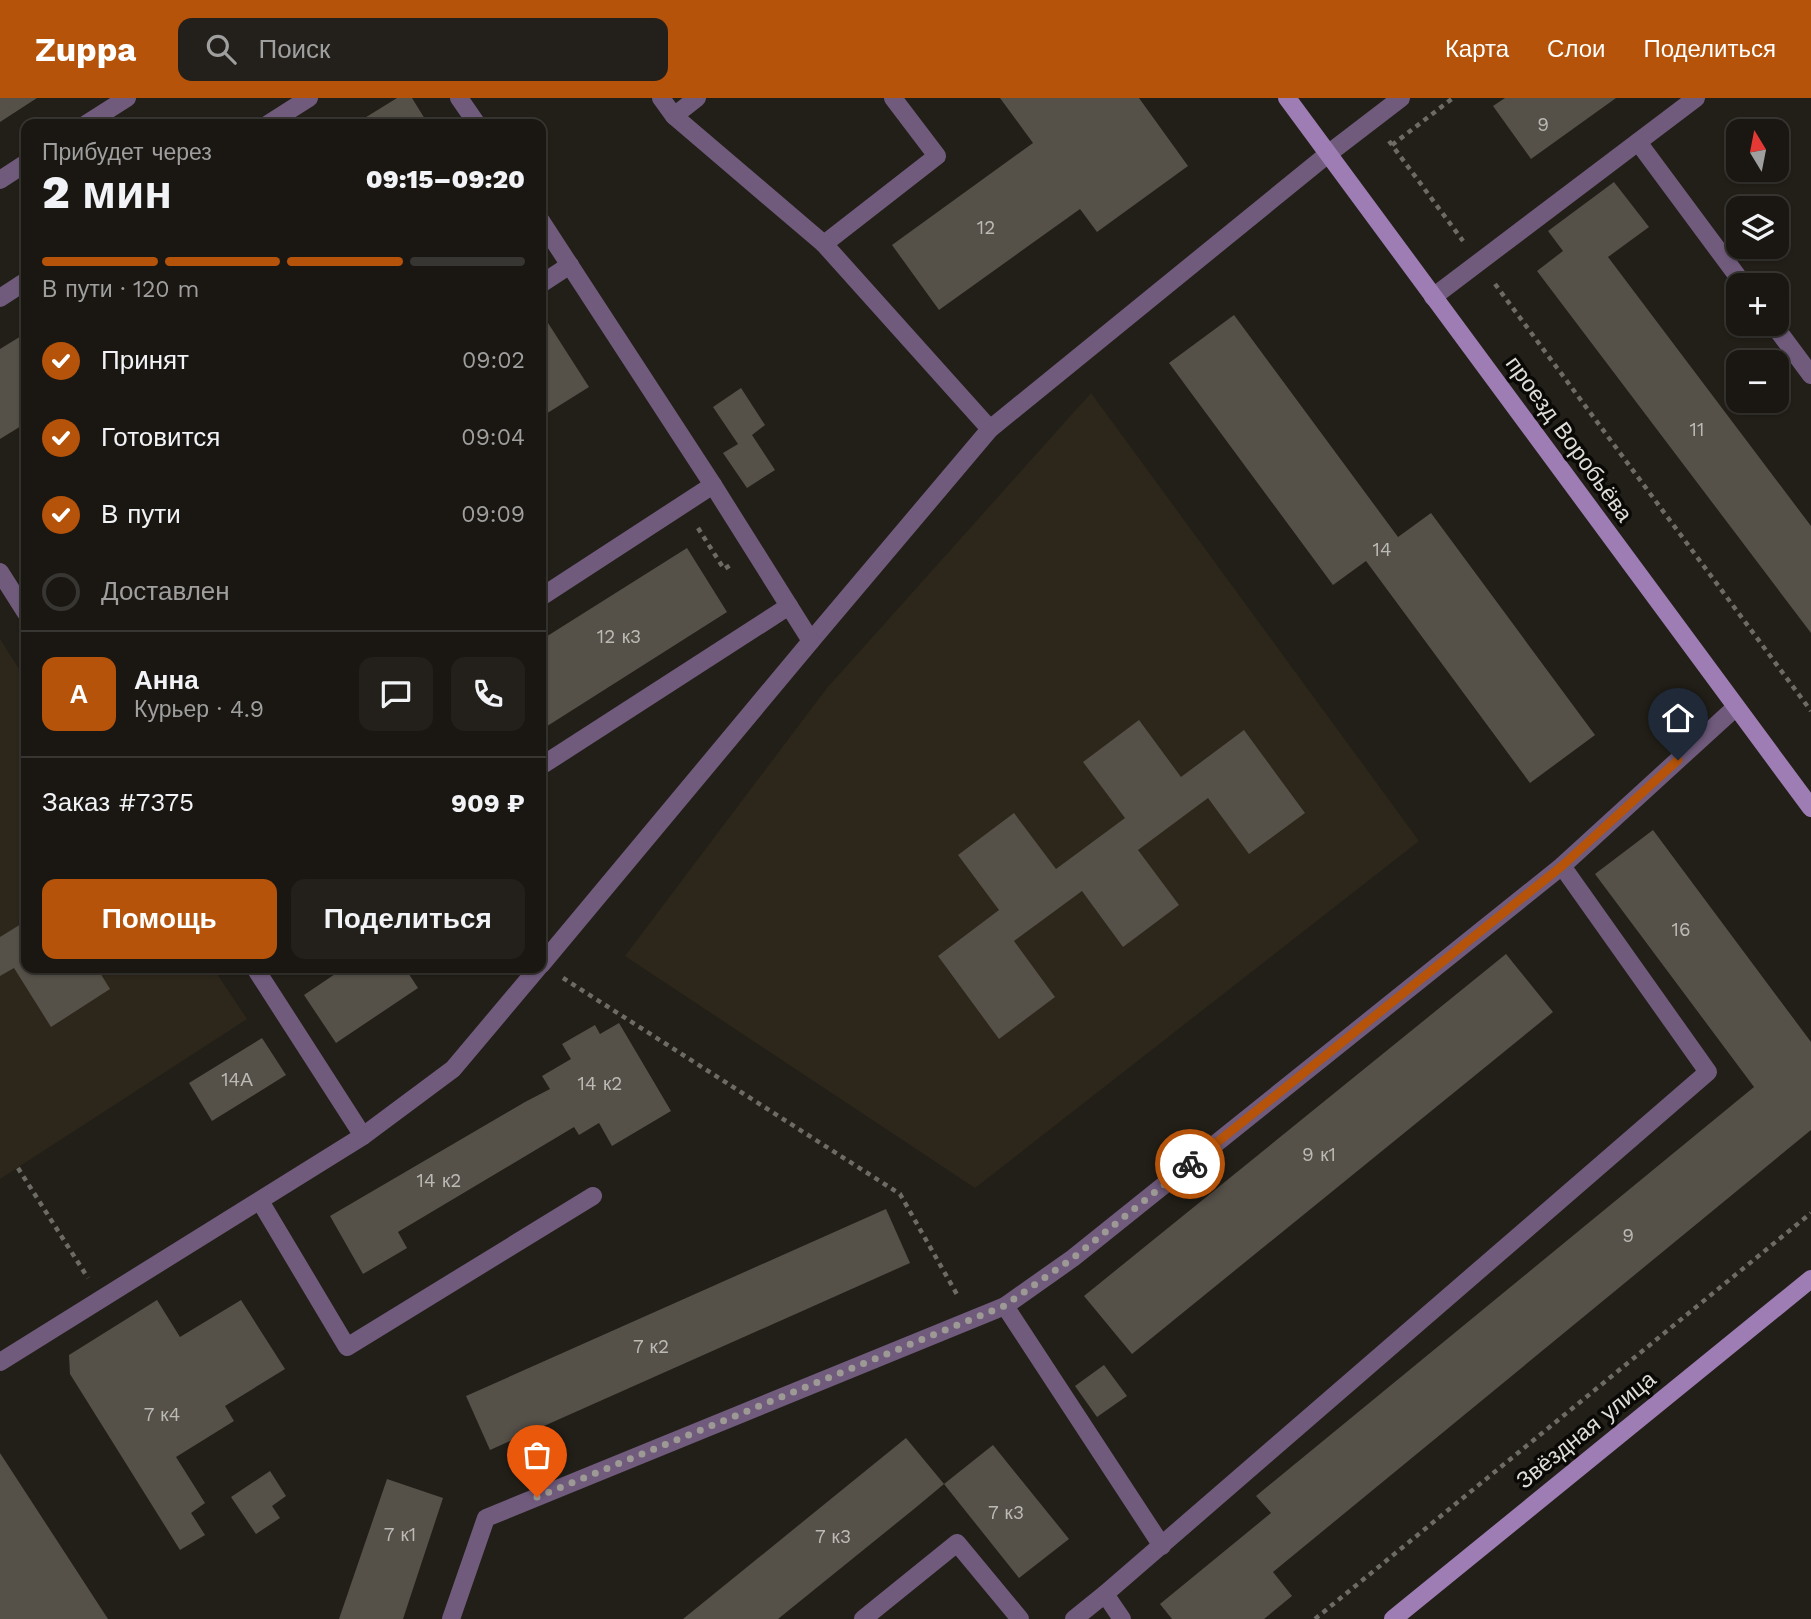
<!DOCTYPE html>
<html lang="ru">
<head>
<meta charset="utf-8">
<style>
	:root { --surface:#1a1712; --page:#23201b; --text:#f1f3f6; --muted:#9f9f9f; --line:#383632; --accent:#b45309 }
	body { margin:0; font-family:"Work Sans",sans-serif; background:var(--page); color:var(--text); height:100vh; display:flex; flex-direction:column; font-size:26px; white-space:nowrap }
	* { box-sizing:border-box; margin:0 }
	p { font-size:23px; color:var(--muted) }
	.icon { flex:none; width:38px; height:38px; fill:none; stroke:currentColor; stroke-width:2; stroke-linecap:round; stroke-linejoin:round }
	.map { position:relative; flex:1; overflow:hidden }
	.side { position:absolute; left:21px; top:21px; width:525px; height:854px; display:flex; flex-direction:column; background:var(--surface); border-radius:14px; box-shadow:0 2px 5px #0004,0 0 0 2px var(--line) }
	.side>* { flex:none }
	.needle { width:46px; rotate:350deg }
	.tools { position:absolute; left:1726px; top:21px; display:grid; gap:14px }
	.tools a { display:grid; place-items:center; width:63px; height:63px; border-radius:14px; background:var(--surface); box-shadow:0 2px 5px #0004,0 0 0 2px var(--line); font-size:35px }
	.pin { position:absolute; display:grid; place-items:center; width:60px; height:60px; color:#fff; margin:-72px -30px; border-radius:50% 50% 50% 0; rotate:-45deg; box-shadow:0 0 7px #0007 }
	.pin .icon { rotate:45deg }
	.courier { position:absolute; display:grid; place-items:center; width:70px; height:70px; margin:-35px; border:5px solid #b45309; border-radius:50%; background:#fff; color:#222; box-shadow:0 2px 9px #0007 }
	.overview em { font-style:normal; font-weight:800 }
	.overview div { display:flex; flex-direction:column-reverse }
	.overview { display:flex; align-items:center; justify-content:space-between; height:119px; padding:0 21px }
	h1 { font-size:46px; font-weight:800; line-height:52px }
	.bar { display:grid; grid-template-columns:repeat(4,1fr); gap:10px 7px; align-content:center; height:84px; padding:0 21px }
	.bar i { height:9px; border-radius:5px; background:var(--line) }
	.bar .active { background:var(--accent) }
	.bar p { grid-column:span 4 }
	.line { display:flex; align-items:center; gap:18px; padding:0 21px; border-top:2px solid var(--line) }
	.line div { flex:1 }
	.round { display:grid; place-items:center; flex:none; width:74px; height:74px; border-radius:14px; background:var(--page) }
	ol { padding:0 21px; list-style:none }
	li { display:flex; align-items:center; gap:21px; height:77px }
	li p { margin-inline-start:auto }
	li .icon { padding:7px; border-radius:50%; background:var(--accent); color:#fff; stroke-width:4 }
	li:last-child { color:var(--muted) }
	li i { width:38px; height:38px; border:4px solid var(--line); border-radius:50% }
	.primary-button { display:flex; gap:14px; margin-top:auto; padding:14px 21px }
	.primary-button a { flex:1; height:80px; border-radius:14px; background:var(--accent); color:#fff; font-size:28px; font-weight:800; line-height:80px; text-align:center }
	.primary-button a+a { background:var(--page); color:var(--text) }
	header { display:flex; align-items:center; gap:42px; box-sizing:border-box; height:98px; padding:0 35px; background:var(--accent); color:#fff }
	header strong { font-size:33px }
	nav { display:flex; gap:38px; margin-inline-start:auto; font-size:24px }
	.search { width:490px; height:63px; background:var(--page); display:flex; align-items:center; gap:18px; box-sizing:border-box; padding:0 24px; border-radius:14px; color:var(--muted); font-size:26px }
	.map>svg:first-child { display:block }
	.built { fill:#2d271b }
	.building { fill:#555149 }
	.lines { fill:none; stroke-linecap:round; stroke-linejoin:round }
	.path { stroke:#6d6b65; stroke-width:4.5; stroke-dasharray:5 5; stroke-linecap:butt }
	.lane { stroke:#705b7d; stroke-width:18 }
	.street { stroke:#705b7d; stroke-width:18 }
	.secondary { stroke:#9e7db4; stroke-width:18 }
	.done { stroke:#9d9a95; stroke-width:7; stroke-dasharray:0 12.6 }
	.route { stroke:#b45309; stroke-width:9 }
	.labels { text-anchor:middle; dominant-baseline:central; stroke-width:7; stroke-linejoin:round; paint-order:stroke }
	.number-label { font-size:19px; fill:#bcbab5 }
	.street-label { font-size:23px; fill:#dfddd9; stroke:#0a0906 }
</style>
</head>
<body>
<header>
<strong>Zuppa</strong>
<div class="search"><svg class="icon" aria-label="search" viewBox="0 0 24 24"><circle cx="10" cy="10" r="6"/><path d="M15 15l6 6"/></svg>Поиск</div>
<nav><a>Карта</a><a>Слои</a><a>Поделиться</a></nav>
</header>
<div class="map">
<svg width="1811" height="1521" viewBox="0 0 1811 1521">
	<rect width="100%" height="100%" fill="#221f18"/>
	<g class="built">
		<polygon points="1091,295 1419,743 975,1090 625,858 827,590"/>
		<polygon points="0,541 26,582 26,870 213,870 247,921 0,1081"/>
	</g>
	<g class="building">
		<polygon points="0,0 37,0 0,24"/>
		<polygon points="397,0 412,0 428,26 355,26"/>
		<polygon points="1000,0 1139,0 1188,68 1097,134 1080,111 939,212 892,147 1033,45"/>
		<polygon points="1505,0 1616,0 1531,61 1493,8"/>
		<polygon points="1614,84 1649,129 1608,159 1811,428 1811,535 1537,173 1563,153 1548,133"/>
		<polygon points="1234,217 1398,439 1431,415 1595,637 1530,685 1366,463 1333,487 1169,265"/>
		<polygon points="548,225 589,289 541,319 541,229"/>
		<polygon points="26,235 26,325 0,341 0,251"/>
		<polygon points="741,290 765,327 752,337 775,372 747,390 723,355 738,346 713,309"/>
		<polygon points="687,450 727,514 541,632 541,542"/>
		<polygon points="1139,622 1181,679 1244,632 1305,715 1249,756 1208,700 1138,752 1179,807 1123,849 1082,793 1014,843 1055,899 999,941 938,858 999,812 958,757 1014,715 1056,771 1125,720 1083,664"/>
		<polygon points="1653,732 1811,944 1811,1032 1273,1474 1292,1498 1264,1521 1172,1521 1160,1506 1271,1415 1256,1398 1754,989 1595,776"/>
		<polygon points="26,823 26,870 97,870 110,891 51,929 14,870 0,878 0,839"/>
		<polygon points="1506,856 1553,914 1132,1256 1084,1198"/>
		<polygon points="344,870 405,870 418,890 336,945 304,897"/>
		<polygon points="619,925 671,1013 612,1048 599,1025 579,1037 574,1029 398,1134 407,1150 363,1176 330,1118 525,1004 550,991 542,978 571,961 562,946 595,927 600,936"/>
		<polygon points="262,940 286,977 212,1023 189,985"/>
		<polygon points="886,1111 910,1165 490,1352 466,1298"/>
		<polygon points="157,1202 180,1239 241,1202 285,1271 225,1308 234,1323 176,1359 205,1405 191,1415 205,1437 180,1452 70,1276 69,1257"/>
		<polygon points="1104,1267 1127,1298 1097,1319 1075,1288"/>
		<polygon points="906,1340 944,1386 914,1411 778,1521 683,1521"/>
		<polygon points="993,1347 1069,1441 1019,1480 944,1386"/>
		<polygon points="0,1355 108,1521 0,1521"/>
		<polygon points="270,1373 286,1398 272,1408 280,1420 256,1436 231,1399"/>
		<polygon points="387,1381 443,1400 403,1521 339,1521"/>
	</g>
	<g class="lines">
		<g class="path">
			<polyline points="1389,43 1463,143"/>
			<polyline points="1392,47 1453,0"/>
			<polyline points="1495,186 1811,613"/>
			<polyline points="698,430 724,471 732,466"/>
			<polyline points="563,880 900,1096 959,1200"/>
			<polyline points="18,1070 88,1180"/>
			<polyline points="1315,1521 1811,1115"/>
		</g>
		<g class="lane">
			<polyline points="459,0 477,26"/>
			<polyline points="661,0 674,18 697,0"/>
			<polyline points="893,0 937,58 824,146 990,331"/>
			<polyline points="674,18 824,146"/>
			<polyline points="86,26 127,0"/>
			<polyline points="268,26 309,0"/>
			<polyline points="1638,44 1744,187"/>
			<polyline points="0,82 26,65"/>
			<polyline points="541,123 713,387 811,543 990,331 1328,56"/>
			<polyline points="541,186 570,167"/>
			<polyline points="0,200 26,183"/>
			<polyline points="1773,226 1811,277"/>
			<polyline points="0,474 26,515"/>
			<polyline points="541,499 713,387"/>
			<polyline points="541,668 789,508"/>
			<polyline points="541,867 811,543"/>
			<polyline points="255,870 363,1038 453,971 538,870"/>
			<polyline points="260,1103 347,1249 593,1098"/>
			<polyline points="1005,1208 1162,1448"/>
			<polyline points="0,1264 363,1038"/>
			<polyline points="451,1521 486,1420 1005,1208 1073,1160 1562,768 1736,609"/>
			<polyline points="863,1521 957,1445 1020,1521"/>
			<polyline points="1074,1521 1105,1496"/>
			<polyline points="1122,1521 1105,1496 1708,974 1562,768"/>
		</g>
		<g class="street">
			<polyline points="1328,56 1401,0"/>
			<polyline points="1433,199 1696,0"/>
		</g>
		<g class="secondary">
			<polyline points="1287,0 1811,710"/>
			<polyline points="1393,1521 1811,1181"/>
		</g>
	</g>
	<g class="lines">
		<polyline class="done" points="537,1399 1004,1208 1073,1160 1190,1066"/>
		<polyline class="route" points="1190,1066 1562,768 1678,662"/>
	</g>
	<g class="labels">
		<g class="number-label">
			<text x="1543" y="26">9</text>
			<text x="986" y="129">12</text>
			<text x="1697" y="331">11</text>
			<text x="1382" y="451">14</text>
			<text x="619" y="538">12 к3</text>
			<text x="1681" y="831">16</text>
			<text x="237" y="981">14А</text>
			<text x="600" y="985">14 к2</text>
			<text x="1319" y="1056">9 к1</text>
			<text x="439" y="1082">14 к2</text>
			<text x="1628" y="1137">9</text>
			<text x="651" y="1248">7 к2</text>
			<text x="162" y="1316">7 к4</text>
			<text x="1006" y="1414">7 к3</text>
			<text x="400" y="1436">7 к1</text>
			<text x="833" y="1438">7 к3</text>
		</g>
		<g class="street-label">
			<text transform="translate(1569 341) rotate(54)">проезд Воробьёва</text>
			<text transform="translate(1586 1332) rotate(-39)">Звёздная улица</text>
		</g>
	</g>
</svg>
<div class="tools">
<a><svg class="needle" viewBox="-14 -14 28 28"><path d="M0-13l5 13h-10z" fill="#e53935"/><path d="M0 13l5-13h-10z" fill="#9f9f9f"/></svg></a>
<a><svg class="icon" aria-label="layers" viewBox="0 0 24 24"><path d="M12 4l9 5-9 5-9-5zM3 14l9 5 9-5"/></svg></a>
<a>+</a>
<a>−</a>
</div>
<div class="pin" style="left:537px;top:1399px;background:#ea580c"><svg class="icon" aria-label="bag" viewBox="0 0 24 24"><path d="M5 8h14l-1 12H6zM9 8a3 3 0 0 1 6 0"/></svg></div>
<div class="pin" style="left:1678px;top:662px;background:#1f2937"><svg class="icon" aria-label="home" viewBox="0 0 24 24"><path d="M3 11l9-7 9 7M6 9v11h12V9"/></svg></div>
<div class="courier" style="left:1190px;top:1066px"><svg class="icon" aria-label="bike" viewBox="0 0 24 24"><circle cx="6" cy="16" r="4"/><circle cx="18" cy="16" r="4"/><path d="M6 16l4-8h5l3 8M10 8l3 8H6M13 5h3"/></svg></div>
<section class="side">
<div class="overview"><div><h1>2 мин</h1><p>Прибудет через</p></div><em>09:15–09:20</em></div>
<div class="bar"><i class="active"></i><i class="active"></i><i class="active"></i><i></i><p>В пути · 120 m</p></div>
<ol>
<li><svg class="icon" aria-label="check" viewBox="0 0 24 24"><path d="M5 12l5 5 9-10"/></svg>Принят<p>09:02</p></li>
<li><svg class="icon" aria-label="check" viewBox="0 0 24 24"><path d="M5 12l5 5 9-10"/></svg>Готовится<p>09:04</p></li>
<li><svg class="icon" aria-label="check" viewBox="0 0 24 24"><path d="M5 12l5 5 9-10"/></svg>В пути<p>09:09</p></li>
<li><i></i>Доставлен</li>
</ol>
<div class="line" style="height:126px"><b class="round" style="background:var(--accent);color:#fff">А</b><div><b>Анна</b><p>Курьер · 4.9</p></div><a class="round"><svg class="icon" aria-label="chat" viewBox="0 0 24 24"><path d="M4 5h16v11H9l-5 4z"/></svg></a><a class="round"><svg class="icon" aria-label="phone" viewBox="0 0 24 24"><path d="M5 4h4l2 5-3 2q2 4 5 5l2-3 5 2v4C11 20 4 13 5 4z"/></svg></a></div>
<div class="line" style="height:91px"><div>Заказ #7375</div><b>909 ₽</b></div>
<div class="primary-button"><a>Помощь</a><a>Поделиться</a></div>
</section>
</div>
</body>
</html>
